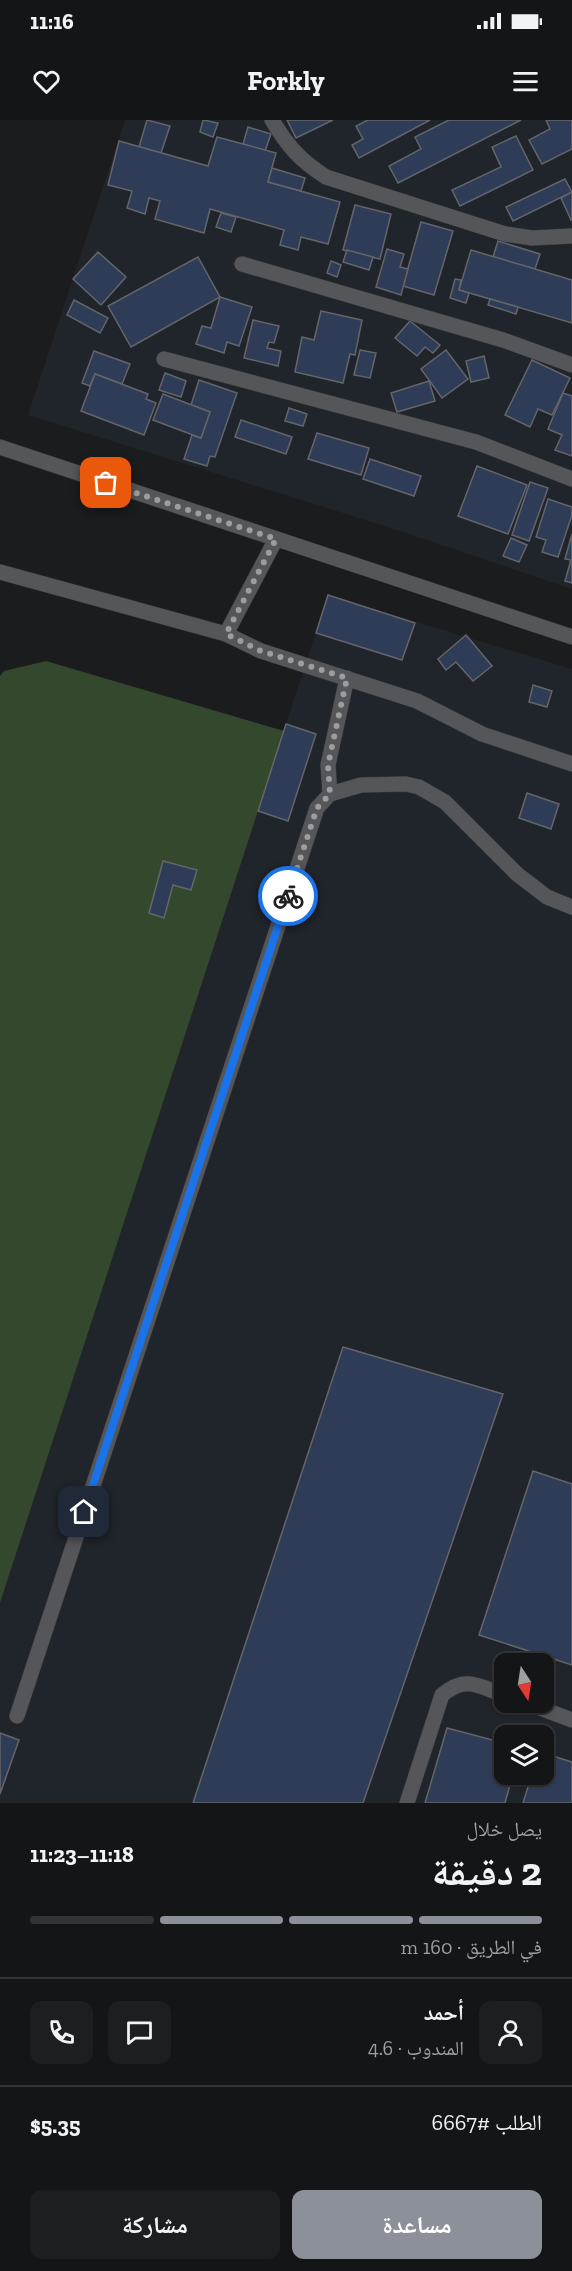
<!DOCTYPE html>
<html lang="ar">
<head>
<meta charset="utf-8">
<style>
	:root { --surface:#141516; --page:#1d1e1f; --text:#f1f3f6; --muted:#9d9fa1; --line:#333435; --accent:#8c9099 }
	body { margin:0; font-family:"Zilla Slab","Noto Naskh Arabic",serif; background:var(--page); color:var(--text); direction:rtl; height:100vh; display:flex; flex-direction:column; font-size:22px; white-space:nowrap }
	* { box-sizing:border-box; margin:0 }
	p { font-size:20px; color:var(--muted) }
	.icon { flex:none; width:33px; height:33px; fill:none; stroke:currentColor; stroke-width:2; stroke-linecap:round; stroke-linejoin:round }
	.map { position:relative; height:1683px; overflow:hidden; direction:ltr }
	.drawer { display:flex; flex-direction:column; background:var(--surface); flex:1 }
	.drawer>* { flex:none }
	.needle { width:39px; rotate:168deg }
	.buttons { position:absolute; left:494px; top:1533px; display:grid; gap:12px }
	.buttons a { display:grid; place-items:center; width:60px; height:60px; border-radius:12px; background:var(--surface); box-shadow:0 2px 4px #0004,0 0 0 2px var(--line); font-size:30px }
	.pin { position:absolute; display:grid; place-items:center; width:51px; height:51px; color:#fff; margin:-26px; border-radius:12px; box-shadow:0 3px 9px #0006 }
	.courier { position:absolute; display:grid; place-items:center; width:60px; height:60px; margin:-30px; border:4px solid #1a73e8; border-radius:50%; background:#fff; color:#222; box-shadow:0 2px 8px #0007 }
	.summary em { font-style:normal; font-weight:700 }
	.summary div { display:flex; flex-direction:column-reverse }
	.summary { display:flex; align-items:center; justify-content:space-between; height:102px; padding:0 30px }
	h1 { font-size:39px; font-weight:700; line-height:45px }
	.bar { display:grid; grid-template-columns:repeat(4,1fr); gap:9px 6px; align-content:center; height:72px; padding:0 30px }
	.bar i { height:8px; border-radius:4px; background:var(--line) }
	.bar .selected { background:var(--accent) }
	.bar p { grid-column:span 4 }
	.line { display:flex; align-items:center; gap:15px; padding:0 30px; border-top:2px solid var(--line) }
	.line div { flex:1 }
	.round { display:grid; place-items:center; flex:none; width:63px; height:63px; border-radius:12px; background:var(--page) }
	.button { display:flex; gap:12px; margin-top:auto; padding:12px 30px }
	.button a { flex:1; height:69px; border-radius:12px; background:var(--accent); color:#fff; font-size:24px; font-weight:700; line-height:69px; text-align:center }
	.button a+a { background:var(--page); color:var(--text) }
	.status { display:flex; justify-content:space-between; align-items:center; height:42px; padding:0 30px; background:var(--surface); direction:ltr }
	.status svg { height:16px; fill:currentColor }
	header { display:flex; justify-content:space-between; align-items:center; height:78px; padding:0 30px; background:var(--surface); font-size:27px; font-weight:700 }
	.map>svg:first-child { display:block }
	.built { fill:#20242b; fill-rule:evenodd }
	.forest { fill:#33482d }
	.building { fill:#2e3c58; stroke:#646568; stroke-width:1.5 }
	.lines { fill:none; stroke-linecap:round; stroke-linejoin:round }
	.lane-casing { stroke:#363738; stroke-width:16 }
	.street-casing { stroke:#363738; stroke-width:16 }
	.lane { stroke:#555659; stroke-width:15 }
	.street { stroke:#555659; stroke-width:15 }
	.done { stroke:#9c9d9e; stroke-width:6; stroke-dasharray:0 10.8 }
	.route { stroke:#1a73e8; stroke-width:8 }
</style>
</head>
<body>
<div class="status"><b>11:16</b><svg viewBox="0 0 49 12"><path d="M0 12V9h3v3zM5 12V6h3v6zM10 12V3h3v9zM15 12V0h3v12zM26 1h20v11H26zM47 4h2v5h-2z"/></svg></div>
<header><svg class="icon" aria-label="menu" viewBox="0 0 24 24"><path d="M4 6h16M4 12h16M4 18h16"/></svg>Forkly<svg class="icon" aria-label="heart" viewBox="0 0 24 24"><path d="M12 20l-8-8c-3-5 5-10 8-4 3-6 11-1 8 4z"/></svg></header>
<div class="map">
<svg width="572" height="1683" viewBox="0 0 572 1683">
	<rect width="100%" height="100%" fill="#1b1c1e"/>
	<g class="built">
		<polygon points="125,0 572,0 572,469 391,408 28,295"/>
		<path d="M328 475 572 549V1683H0V1483ZM504 1544H543V1582H504ZM504 1616H543V1654H504Z"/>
	</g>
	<polygon class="forest" points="46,541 284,611 0,1483 0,556 4,551"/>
	<g class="building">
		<polygon points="147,0 170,6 161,33 139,27"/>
		<polygon points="203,0 218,3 213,17 200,12"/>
		<polygon points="287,0 333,0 296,18"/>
		<polygon points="368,0 430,0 359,38 352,25 363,19 356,6"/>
		<polygon points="449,0 521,0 398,63 389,46 421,29 415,17"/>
		<polygon points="546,0 572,0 572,29 542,44 529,20 550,9"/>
		<polygon points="248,7 271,14 265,31 243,24"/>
		<polygon points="516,16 533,50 460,86 452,70 501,47 492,27"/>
		<polygon points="217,17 276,33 268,62 340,82 328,124 301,117 298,130 280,125 284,110 210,89 204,113 155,99 160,81 149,78 145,94 127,88 132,71 108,65 119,21 208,46"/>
		<polygon points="272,48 305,58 301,71 268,62"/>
		<polygon points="565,59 572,72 513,101 506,87"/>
		<polygon points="572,72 572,100 571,100 561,78"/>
		<polygon points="355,85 391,94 380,139 343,130"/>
		<polygon points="221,93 236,97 231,112 216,107"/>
		<polygon points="421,102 453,111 434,175 403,166"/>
		<polygon points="498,121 540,134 535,149 493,137"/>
		<polygon points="387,129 404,134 400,147 408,149 401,175 376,167"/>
		<polygon points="347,130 373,137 369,150 343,142"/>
		<polygon points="471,130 572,160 572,203 459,170"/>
		<polygon points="98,132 126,157 101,185 73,159"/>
		<polygon points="198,137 220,177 131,227 108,186"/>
		<polygon points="331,141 341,145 337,157 327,153"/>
		<polygon points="455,159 461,160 459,170 469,173 466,183 450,178"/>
		<polygon points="220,177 252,187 239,226 227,222 224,233 196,224 202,206 211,208"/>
		<polygon points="490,179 518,187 516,194 488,185"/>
		<polygon points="74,180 108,198 100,213 67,195"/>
		<polygon points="321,191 362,200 355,235 350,234 343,263 295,252 302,217 314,220"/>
		<polygon points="253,200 279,206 274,223 269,222 267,228 281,231 278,246 244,238"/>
		<polygon points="410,201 440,225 433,233 425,227 417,236 395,218"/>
		<polygon points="360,230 376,233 370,258 354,255"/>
		<polygon points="446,230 468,259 442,278 421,249"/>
		<polygon points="94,231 130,244 122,264 95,254 90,266 82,263"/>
		<polygon points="484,236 489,258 471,262 466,241"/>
		<polygon points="532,240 570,258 552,295 538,289 530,307 505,295"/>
		<polygon points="165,253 186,261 181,277 159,270"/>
		<polygon points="95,254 148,274 146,279 156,283 144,315 81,291"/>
		<polygon points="199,260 237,273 215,337 210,336 207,346 184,339 192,315 201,318 210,292 191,285"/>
		<polygon points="429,261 435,281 397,292 391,273"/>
		<polygon points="563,273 572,276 572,336 555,330 562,315 548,309"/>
		<polygon points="163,274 210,292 201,318 153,300"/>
		<polygon points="289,288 307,294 303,306 285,301"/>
		<polygon points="241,300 292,317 286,334 235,317"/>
		<polygon points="317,313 369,328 361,355 308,339"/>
		<polygon points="370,339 421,356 414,376 363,359"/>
		<polygon points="477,346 527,365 508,414 458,396"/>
		<polygon points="530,362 548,368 529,421 512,415"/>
		<polygon points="548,379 572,387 572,395 558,437 542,432 546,420 536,417"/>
		<polygon points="572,414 572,463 565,461 571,440 565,439"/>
		<polygon points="511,418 527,425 519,442 503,436"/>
		<polygon points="328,475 415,503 402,540 316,513"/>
		<polygon points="466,515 492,546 473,561 456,542 446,550 438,539"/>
		<polygon points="533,565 552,571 547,587 529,582"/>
		<polygon points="286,604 316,614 288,701 258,691"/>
		<polygon points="527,673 559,684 551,709 519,698"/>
		<polygon points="163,741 197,750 191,770 173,765 164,798 149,793"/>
		<polygon points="343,1227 503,1274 363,1683 193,1683"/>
		<polygon points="533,1351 572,1364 572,1545 479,1515"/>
		<polygon points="447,1608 504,1623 504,1654 513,1654 505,1683 425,1683"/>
		<polygon points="0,1613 19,1620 0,1674"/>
		<polygon points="543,1633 572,1642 572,1683 523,1683 532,1654 543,1654"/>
	</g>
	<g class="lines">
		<defs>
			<g id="lane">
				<polyline points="330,674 328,645 347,558"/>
				<polyline points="524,1582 572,1600"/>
				<polyline points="17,1596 317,688 330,674 361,665 406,664 419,667 445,682 517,754 547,777 572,787"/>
				<path d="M407 1683 442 1575C466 1555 478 1566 504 1575"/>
			</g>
			<g id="street">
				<path d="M272 0C288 27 300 40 326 57L505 114 532 118 572 116"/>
				<polyline points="242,144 503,220 572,245"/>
				<polyline points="164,239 476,322 572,359"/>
				<polyline points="0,327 572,517"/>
				<polyline points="276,419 226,514 261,531 417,581 482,614 572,644"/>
				<polyline points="0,452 226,514"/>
			</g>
		</defs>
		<use href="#lane" class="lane-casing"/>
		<use href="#street" class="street-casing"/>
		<use href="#lane" class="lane"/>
		<use href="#street" class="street"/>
	</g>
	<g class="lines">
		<polyline class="done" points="106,363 276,419 226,514 261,531 347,558 328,645 330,674 317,688 288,776"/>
		<polyline class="route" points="84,1392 288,776"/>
	</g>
</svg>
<div class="buttons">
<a><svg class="needle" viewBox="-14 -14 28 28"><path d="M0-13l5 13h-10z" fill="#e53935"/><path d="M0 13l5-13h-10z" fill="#9d9fa1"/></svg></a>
<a><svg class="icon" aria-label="layers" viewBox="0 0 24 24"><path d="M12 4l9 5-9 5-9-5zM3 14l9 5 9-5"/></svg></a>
</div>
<div class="pin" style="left:106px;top:363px;background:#ea580c"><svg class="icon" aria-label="bag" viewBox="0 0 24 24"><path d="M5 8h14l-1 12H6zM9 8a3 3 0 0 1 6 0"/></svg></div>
<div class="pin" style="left:84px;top:1392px;background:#1f2937"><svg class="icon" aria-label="home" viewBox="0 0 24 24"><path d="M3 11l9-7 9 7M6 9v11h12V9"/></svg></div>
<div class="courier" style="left:288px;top:776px"><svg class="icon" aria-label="bike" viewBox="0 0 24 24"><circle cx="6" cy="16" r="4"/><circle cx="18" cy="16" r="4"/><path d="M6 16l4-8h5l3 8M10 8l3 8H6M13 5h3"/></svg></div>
</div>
<section class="drawer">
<div class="summary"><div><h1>2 دقيقة</h1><p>يصل خلال</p></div><em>11:18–11:23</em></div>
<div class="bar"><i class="selected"></i><i class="selected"></i><i class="selected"></i><i></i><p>في الطريق · 160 m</p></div>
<div class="line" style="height:108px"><a class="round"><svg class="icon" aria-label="person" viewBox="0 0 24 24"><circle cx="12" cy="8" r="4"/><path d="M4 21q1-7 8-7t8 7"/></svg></a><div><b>أحمد</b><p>المندوب · 4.6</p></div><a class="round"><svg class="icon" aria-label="chat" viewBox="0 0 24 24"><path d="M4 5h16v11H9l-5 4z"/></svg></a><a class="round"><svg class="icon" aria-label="phone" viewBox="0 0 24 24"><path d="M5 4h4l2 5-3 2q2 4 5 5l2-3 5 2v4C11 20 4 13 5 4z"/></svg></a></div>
<div class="line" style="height:78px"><div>الطلب #6667</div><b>$5.35</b></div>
<div class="button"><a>مساعدة</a><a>مشاركة</a></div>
</section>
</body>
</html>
